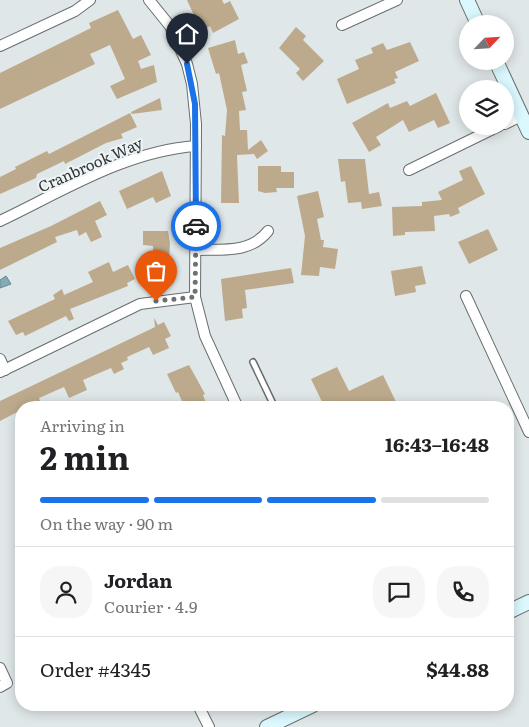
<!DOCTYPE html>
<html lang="en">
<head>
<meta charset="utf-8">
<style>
	:root { --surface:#fff; --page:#f6f6f6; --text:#202124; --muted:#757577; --line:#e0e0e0; --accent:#1a73e8 }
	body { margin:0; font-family:Literata,serif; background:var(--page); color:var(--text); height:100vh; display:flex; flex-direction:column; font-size:19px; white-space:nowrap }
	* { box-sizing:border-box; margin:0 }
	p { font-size:16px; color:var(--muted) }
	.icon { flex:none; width:28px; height:28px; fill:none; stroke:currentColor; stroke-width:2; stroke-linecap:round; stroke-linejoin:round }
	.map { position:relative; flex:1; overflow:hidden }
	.panel { position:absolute; left:15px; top:401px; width:499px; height:310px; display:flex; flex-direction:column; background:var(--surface); border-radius:20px; box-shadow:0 2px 12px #0003 }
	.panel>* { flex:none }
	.needle { width:32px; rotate:65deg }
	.buttons { position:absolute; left:459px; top:15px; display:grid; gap:10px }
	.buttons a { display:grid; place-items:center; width:55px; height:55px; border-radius:50%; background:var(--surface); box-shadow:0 2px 12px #0003; font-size:25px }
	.pin { position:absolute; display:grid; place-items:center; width:42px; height:42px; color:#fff; margin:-51px -21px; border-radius:50% 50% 50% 0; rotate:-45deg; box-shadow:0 0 5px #0007 }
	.pin .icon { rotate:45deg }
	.courier { position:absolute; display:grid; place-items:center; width:50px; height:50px; margin:-25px; border:4px solid #1a73e8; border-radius:50%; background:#fff; color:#222; box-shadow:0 1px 6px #0007 }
	.summary em { font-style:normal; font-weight:700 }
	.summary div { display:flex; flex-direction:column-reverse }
	.summary { display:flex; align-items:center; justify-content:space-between; height:85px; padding:0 25px }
	h1 { font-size:32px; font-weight:700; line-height:38px }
	.bar { display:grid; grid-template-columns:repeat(4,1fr); gap:8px 5px; align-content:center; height:60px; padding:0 25px }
	.bar i { height:6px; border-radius:4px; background:var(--line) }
	.bar .current { background:var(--accent) }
	.bar p { grid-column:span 4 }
	.line { display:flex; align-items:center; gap:12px; padding:0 25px; border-top:1px solid var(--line) }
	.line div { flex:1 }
	.round { display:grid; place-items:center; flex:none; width:52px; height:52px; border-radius:20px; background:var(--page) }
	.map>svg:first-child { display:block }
	.water { fill:#82acb5; stroke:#69878e }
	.building { fill:#bdaa8c }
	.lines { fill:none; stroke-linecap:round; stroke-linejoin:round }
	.lane-casing { stroke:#686e6f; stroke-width:8 }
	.street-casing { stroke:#686e6f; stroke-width:12 }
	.secondary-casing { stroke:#686e6f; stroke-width:16 }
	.lane { stroke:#fff; stroke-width:5 }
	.street { stroke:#fff; stroke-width:10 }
	.secondary { stroke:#daf8fe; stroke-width:14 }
	.done { stroke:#6d7172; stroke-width:5; stroke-dasharray:0 9 }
	.route { stroke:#1a73e8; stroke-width:6 }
	.labels { text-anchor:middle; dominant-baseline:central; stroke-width:4; stroke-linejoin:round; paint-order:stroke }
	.street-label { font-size:15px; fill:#2f3132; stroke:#edf4f6 }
</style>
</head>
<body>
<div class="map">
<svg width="529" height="727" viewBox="0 0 529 727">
	<rect width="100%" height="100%" fill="#e0e7e8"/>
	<polygon class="water" points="6,276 11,284 0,288 0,280"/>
	<g class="building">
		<polygon points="187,0 222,0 224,4 230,1 239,19 213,33 210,26 201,31"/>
		<polygon points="118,10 133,39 141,35 151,55 138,61 141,69 154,65 157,82 117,99 110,86 125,79 110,45 90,54 95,64 0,109 0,73 91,28 89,23"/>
		<polygon points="296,27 306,36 303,40 324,61 303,81 296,73 300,69 279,48"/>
		<polygon points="235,40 238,54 244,52 248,63 241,65 247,91 242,92 246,110 239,111 240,130 247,130 248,150 261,140 268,151 257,159 254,154 237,155 239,203 221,203 222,135 225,136 227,110 219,73 216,74 208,48"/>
		<polygon points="410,42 419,61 395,72 398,78 394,79 396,83 347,104 337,79 359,69 355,60 373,53 371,48 383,43 387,50"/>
		<polygon points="436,93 450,123 438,128 434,120 409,132 403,120 376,137 381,145 369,152 352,123 388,103 390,108 407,101 410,106"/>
		<polygon points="160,98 162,110 132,114 131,112"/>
		<polygon points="130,113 137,127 121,134 123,138 106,143 65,164 64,161 37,174 36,178 0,194 0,177 16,169 15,167 47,151 49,154"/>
		<polygon points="338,159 365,159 369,194 379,192 382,206 362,209 361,202 348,203 345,181 341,182"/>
		<polygon points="258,166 281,166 281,172 294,172 294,188 276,188 277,192 265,193 258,191"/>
		<polygon points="471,166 485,194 458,208 460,213 450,217 449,214 434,216 435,231 405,232 405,235 393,236 392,207 422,206 422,202 442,200 438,192 463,180 459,171"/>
		<polygon points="162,171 171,196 156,203 153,197 127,209 119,191"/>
		<polygon points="318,191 324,217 317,219 321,240 324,240 323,247 338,249 335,269 320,267 319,276 301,275 305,236 297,196"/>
		<polygon points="100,201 107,215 95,221 102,237 91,242 86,232 79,236 77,230 55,237 57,242 0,270 0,248 51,226"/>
		<polygon points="488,229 498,250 469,264 458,242"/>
		<polygon points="143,231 168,231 170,243 168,279 154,279 153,246 143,245"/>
		<polygon points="109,262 113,272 128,265 135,279 127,283 128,286 70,309 74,319 69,321 66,316 25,336 23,332 16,335 8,321 55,299 53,295 62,289 64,295 93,282 88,272"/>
		<polygon points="422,266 426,284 415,286 416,292 395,296 391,271"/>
		<polygon points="291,268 294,283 245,290 247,308 242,309 243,318 225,321 221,279"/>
		<polygon points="154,318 158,325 164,322 171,336 165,339 169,348 153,355 149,347 127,357 128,360 121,363 124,369 114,374 111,368 83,380 87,390 69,398 64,387 39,398 42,408 21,408 21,410 0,421 0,401 155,327"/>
		<polygon points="189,365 205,394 203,395 208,408 185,408 178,392 176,393 167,374"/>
		<polygon points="337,367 349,391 383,375 399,408 325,408 311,379"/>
	</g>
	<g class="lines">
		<defs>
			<polyline id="lane" points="253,362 275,408"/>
			<g id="street">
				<polyline points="149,0 170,26 187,64 192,84 196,124 195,297 205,336 238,408"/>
				<polyline points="342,25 397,0"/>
				<polyline points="0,46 75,11 90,0"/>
				<polyline points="505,124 521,116"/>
				<polyline points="409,170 499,126"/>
				<path d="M0 221C63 191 126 151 196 146"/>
				<path d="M196 250C221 249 250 254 268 231"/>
				<polyline points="466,296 529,432"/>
				<polyline points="0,359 5,370"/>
				<polyline points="0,372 140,304 195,297"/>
				<polyline points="0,668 7,683 0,687"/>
				<polyline points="198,705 209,727"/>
			</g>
			<g id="secondary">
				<polyline points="467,0 478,24"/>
				<polyline points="496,61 529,132"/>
				<polyline points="508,612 529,602"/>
				<polyline points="267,727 313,705"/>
			</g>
		</defs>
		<use href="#lane" class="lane-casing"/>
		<use href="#street" class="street-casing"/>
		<use href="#secondary" class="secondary-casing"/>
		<use href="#lane" class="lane"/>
		<use href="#street" class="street"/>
		<use href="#secondary" class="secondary"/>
	</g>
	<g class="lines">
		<polyline class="done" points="156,301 195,297 196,226"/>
		<polyline class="route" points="187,64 195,104 196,226"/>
	</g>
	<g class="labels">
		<g class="street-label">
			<text transform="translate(90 164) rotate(-24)">Cranbrook Way</text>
		</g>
	</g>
</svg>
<div class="buttons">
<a><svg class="needle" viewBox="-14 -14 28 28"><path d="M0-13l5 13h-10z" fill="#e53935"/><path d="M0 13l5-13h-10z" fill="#757577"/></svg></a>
<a><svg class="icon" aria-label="layers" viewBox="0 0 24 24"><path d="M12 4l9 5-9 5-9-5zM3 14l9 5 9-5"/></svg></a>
</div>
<div class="pin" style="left:156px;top:301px;background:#ea580c"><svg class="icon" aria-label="bag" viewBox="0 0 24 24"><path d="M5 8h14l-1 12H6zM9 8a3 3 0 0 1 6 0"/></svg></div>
<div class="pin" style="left:187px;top:64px;background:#1f2937"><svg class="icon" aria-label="home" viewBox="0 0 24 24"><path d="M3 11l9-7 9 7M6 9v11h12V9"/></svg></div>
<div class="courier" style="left:196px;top:226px"><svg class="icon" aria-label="car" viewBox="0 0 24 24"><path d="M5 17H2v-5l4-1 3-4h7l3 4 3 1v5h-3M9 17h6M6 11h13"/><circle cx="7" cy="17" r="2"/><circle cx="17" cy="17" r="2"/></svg></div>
<section class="panel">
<div class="summary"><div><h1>2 min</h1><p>Arriving in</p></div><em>16:43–16:48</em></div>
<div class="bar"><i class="current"></i><i class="current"></i><i class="current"></i><i></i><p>On the way · 90 m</p></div>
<div class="line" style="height:90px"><a class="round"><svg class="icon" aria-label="person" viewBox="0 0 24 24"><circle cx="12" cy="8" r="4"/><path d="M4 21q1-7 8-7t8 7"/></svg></a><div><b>Jordan</b><p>Courier · 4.9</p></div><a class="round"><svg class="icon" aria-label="chat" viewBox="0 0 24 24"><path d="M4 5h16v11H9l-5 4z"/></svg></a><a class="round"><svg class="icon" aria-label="phone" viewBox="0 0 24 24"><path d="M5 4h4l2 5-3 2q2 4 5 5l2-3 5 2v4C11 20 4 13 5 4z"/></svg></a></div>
<div class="line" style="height:65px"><div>Order #4345</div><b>$44.88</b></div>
</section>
</div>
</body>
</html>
